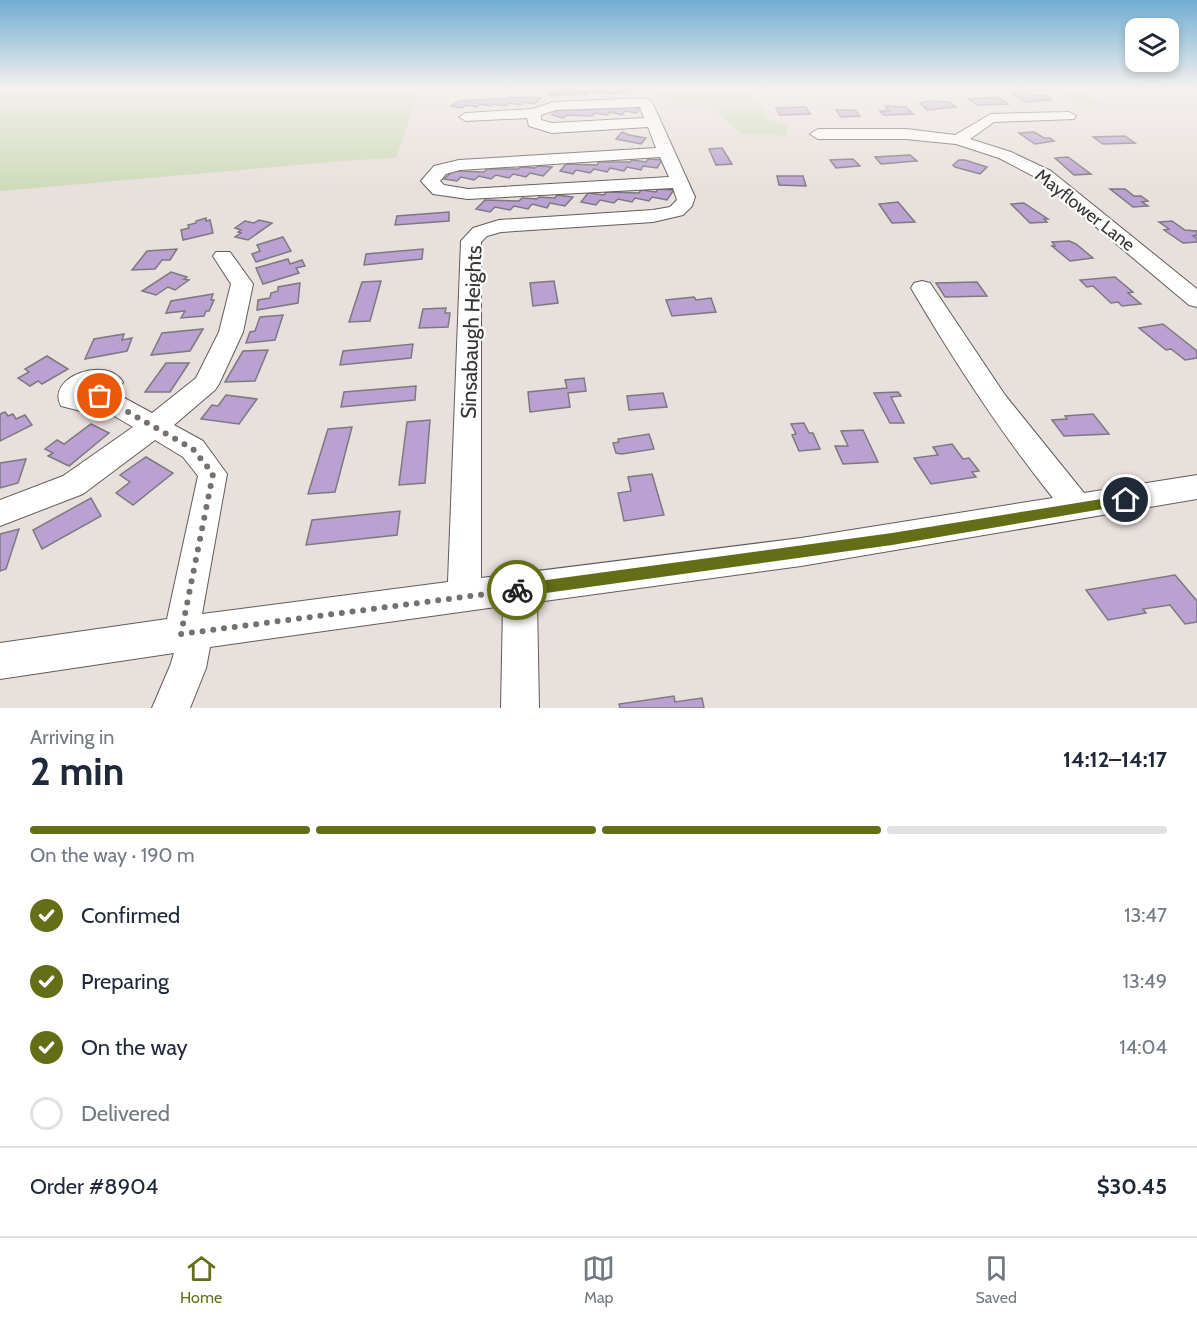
<!DOCTYPE html>
<html lang="en">
<head>
<meta charset="utf-8">
<style>
	:root { --surface:#fff; --page:#f2f2f3; --text:#1f2937; --muted:#747a83; --line:#e0e1e3; --accent:#646e16 }
	body { margin:0; font-family:Cabin,sans-serif; background:var(--page); color:var(--text); height:100vh; display:flex; flex-direction:column; font-size:22px; white-space:nowrap }
	* { box-sizing:border-box; margin:0 }
	p { font-size:20px; color:var(--muted) }
	.icon { flex:none; width:33px; height:33px; fill:none; stroke:currentColor; stroke-width:2; stroke-linecap:round; stroke-linejoin:round }
	.map { position:relative; height:708px; overflow:hidden }
	.details { display:flex; flex-direction:column; background:var(--surface); flex:1 }
	.details>* { flex:none }
	.fabs { position:absolute; left:1125px; top:18px; display:grid; gap:12px }
	.fabs a { display:grid; place-items:center; width:54px; height:54px; border-radius:12px; background:var(--surface); box-shadow:0 3px 9px #0003; font-size:30px }
	.pin { position:absolute; display:grid; place-items:center; width:51px; height:51px; color:#fff; margin:-26px; border:3px solid #fff; border-radius:50%; box-shadow:0 2px 6px #0007 }
	.courier { position:absolute; display:grid; place-items:center; width:60px; height:60px; margin:-30px; border:4px solid #646e16; border-radius:50%; background:#fff; color:#222; box-shadow:0 2px 8px #0007 }
	.overview em { font-style:normal; font-weight:700 }
	.overview div { display:flex; flex-direction:column-reverse }
	.overview { display:flex; align-items:center; justify-content:space-between; height:102px; padding:0 30px }
	h1 { font-size:39px; font-weight:700; line-height:45px }
	.bar { display:grid; grid-template-columns:repeat(4,1fr); gap:9px 6px; align-content:center; height:72px; padding:0 30px }
	.bar i { height:8px; border-radius:4px; background:var(--line) }
	.bar .active { background:var(--accent) }
	.bar p { grid-column:span 4 }
	.line { display:flex; align-items:center; gap:15px; padding:0 30px; border-top:2px solid var(--line) }
	.line div { flex:1 }
	ol { padding:0 30px; list-style:none }
	li { display:flex; align-items:center; gap:18px; height:66px }
	li p { margin-inline-start:auto }
	li .icon { padding:6px; border-radius:50%; background:var(--accent); color:#fff; stroke-width:4 }
	li:last-child { color:var(--muted) }
	li i { width:33px; height:33px; border:3px solid var(--line); border-radius:50% }
	.tabs { display:flex; justify-content:space-around; align-items:center; height:84px; border-top:2px solid var(--line); background:var(--surface); font-size:16px; color:var(--muted) }
	.tabs a { display:grid; justify-items:center; gap:3px }
	.tabs .active { color:var(--accent) }
	.map>svg:first-child { display:block }
	.green { fill:#cedbb9 }
	.building { fill:#baa1d1; stroke:#7c797f; stroke-width:1.5 }
	.lines { fill:none; stroke-linecap:round; stroke-linejoin:round }
	.minor-casing { stroke:#635c59; stroke-width:2 }
	.minor { fill:#fff; fill-rule:evenodd }
	.route { fill:#646e16 }
	.done { stroke:#76716e; stroke-width:6; stroke-dasharray:0 10.8 }
	.labels { text-anchor:middle; dominant-baseline:central; stroke-width:4.5; stroke-linejoin:round; paint-order:stroke }
	.far-street-label { font-size:18px; fill:#383533; stroke:#fff }
	.street-label { font-size:21px; fill:#383533; stroke:#fff }
</style>
</head>
<body>
<div class="map">
<svg width="1197" height="708" viewBox="0 0 1197 708">
	<rect width="100%" height="100%" fill="#e8e0dc"/>
	<g class="green">
		<polygon points="0,89 432,89 417,96 396,158 355,160 0,191"/>
		<polygon points="646,89 750,89 769,119 788,126 787,135 741,134 709,105 676,103"/>
		<polygon points="1054,89 1079,89 1106,106 1084,108"/>
	</g>
	<g class="building">
		<polygon points="567,89 579,90 631,89 627,93 617,91 614,94 589,92 586,95 575,93 572,96 561,94 558,96 547,95 553,90"/>
		<polygon points="1029,91 1035,96 1045,95 1051,100 1025,102 1011,92"/>
		<polygon points="530,97 541,98 534,104 523,102 520,105 509,103 506,106 494,104 491,106 480,104 477,107 466,105 462,108 451,106 459,101"/>
		<polygon points="997,97 1008,104 978,105 968,99"/>
		<polygon points="931,101 949,102 956,107 927,110 920,103"/>
		<polygon points="630,106 642,107 636,113 625,111 622,115 610,112 607,115 595,113 592,116 566,115 563,118 552,115 558,110 585,110"/>
		<polygon points="885,106 906,107 913,114 884,115 880,111 889,111"/>
		<polygon points="806,107 810,114 780,115 776,108"/>
		<polygon points="836,110 855,110 860,116 841,117"/>
		<polygon points="622,132 629,135 646,138 641,144 616,139"/>
		<polygon points="1034,132 1044,138 1050,138 1054,141 1035,144 1019,133"/>
		<polygon points="1125,136 1135,143 1103,144 1093,137"/>
		<polygon points="722,148 732,164 716,165 709,149"/>
		<polygon points="910,155 917,161 881,164 875,157"/>
		<polygon points="1068,157 1091,174 1074,175 1055,158"/>
		<polygon points="648,159 662,160 657,168 643,166 641,170 627,167 624,171 610,168 607,172 594,169 590,173 576,170 573,174 560,171 566,164 597,165 599,162 630,162 632,160 646,162"/>
		<polygon points="853,159 860,166 836,168 830,160"/>
		<polygon points="959,160 965,160 987,167 980,174 955,167 953,165"/>
		<polygon points="538,166 552,167 543,176 530,173 526,177 513,174 509,178 496,175 491,179 479,176 474,180 461,177 457,181 444,179 453,171 484,172 487,169 518,169 521,167 535,168"/>
		<polygon points="777,176 803,176 806,186 779,185"/>
		<polygon points="658,189 674,190 667,200 652,197 649,201 635,198 632,202 618,199 614,203 600,200 596,205 581,202 588,193 604,195 606,192 639,193 641,190 656,192"/>
		<polygon points="1110,189 1125,189 1134,196 1141,196 1148,201 1142,202 1148,206 1133,207"/>
		<polygon points="557,195 573,197 565,206 550,203 547,208 532,204 528,209 514,206 510,210 495,207 490,212 476,209 485,200 519,201 522,198 537,199 539,197 555,198"/>
		<polygon points="898,202 915,222 892,223 879,204"/>
		<polygon points="1024,203 1048,219 1044,219 1047,222 1030,223 1011,204"/>
		<polygon points="449,212 449,221 395,225 397,216"/>
		<polygon points="206,218 206,221 210,220 213,233 183,240 181,230 189,228 188,225 196,223 196,221"/>
		<polygon points="259,220 272,223 248,240 235,237 241,233 238,232 241,230 235,228 245,221 254,223"/>
		<polygon points="1172,221 1185,230 1197,231 1197,235 1193,236 1197,238 1197,242 1183,243 1164,230 1169,229 1159,222"/>
		<polygon points="283,237 291,251 256,262 252,254 260,251 257,245"/>
		<polygon points="1069,241 1076,244 1093,258 1070,261 1052,246 1055,246 1052,242"/>
		<polygon points="177,249 170,260 162,260 155,269 132,270 147,251"/>
		<polygon points="423,249 422,259 364,265 366,254"/>
		<polygon points="288,259 290,264 302,260 305,266 296,268 299,273 263,284 256,268"/>
		<polygon points="171,272 187,277 184,279 189,280 175,290 168,287 156,295 142,291"/>
		<polygon points="1115,277 1133,292 1128,293 1141,304 1122,306 1118,302 1111,303 1093,286 1087,287 1080,280"/>
		<polygon points="381,281 370,321 349,322 362,282"/>
		<polygon points="554,281 558,303 533,306 530,283"/>
		<polygon points="977,282 987,296 945,297 936,283"/>
		<polygon points="300,283 298,303 257,310 258,300 270,298 271,293 278,291 278,287"/>
		<polygon points="213,294 211,300 214,300 209,311 206,311 204,316 181,318 185,311 166,313 171,301"/>
		<polygon points="694,297 696,300 711,298 716,312 672,316 666,300"/>
		<polygon points="446,308 445,313 450,313 448,327 419,328 423,309"/>
		<polygon points="283,315 275,340 246,343 250,332 255,331 260,317"/>
		<polygon points="1163,324 1197,351 1197,358 1185,360 1171,349 1166,350 1139,328"/>
		<polygon points="203,329 190,351 151,355 162,333"/>
		<polygon points="124,334 122,340 132,338 127,351 85,359 94,339"/>
		<polygon points="413,344 411,358 340,365 343,351"/>
		<polygon points="268,350 255,381 225,382 243,351"/>
		<polygon points="47,356 68,369 42,384 38,381 30,386 18,378 29,372 25,369"/>
		<polygon points="166,363 189,363 170,392 145,392"/>
		<polygon points="584,378 586,391 568,393 570,407 530,412 528,392 567,388 565,380"/>
		<polygon points="416,386 415,400 341,407 344,392"/>
		<polygon points="898,392 901,396 891,397 904,423 890,423 874,393"/>
		<polygon points="663,393 667,407 629,410 627,396"/>
		<polygon points="226,395 257,399 239,424 201,419 212,405 218,406"/>
		<polygon points="5,412 8,416 13,414 16,419 25,415 32,425 0,441 0,414"/>
		<polygon points="1093,414 1109,434 1064,436 1052,420 1067,419 1065,416"/>
		<polygon points="430,420 425,483 399,485 407,422"/>
		<polygon points="804,423 809,433 813,433 820,449 799,451 792,435 796,434 791,424"/>
		<polygon points="91,424 109,433 69,466 48,456 53,453 45,449 57,440 64,444"/>
		<polygon points="352,427 335,492 308,494 328,429"/>
		<polygon points="863,430 878,462 843,464 835,446 848,446 841,431"/>
		<polygon points="649,434 654,449 622,454 616,453 613,443 619,442 618,439"/>
		<polygon points="952,444 963,459 969,458 979,471 972,472 976,477 931,484 914,458 938,455 933,447"/>
		<polygon points="146,457 173,473 133,505 116,493 130,482 120,475"/>
		<polygon points="26,459 18,483 0,488 0,463"/>
		<polygon points="652,474 664,515 624,521 618,493 631,491 628,477"/>
		<polygon points="91,498 101,516 42,549 33,530"/>
		<polygon points="400,511 397,535 306,545 312,520"/>
		<polygon points="19,529 6,569 0,571 0,534"/>
		<polygon points="1175,575 1197,601 1197,622 1185,624 1170,605 1143,609 1146,613 1108,620 1086,590"/>
		<polygon points="674,696 675,702 702,698 704,708 620,708 619,704"/>
	</g>
	<g class="lines">
		<defs>
			<g id="minor">
				<path d="M645 98 652 102 695 197 692 206 683 215 653 222 501 232 487 236 481 242V578L801 538 1053 498C1000 432 954 361 911 288L914 283 922 281 930 283 1005 395 1084 493 1197 475V499L801 566 537 602 539 708H501L503 606 210 647 206 668 190 708H152L170 666 174 653 0 679V643L167 619 198 476 183 457 155 440 83 494 0 526V500L63 476 133 427 99 407 81 411 61 406C45 377 107 355 123 382L117 394 152 413 196 378 219 332 231 284 213 256 216 252H230L253 284 243 332 219 384 215 390 174 425 203 441 227 474 202 614 448 582 461 241 473 228 499 220 653 210 670 207 677 200 673 188 468 199 433 194 421 181 434 166 459 160 656 148 648 127 552 133 529 126 527 118 466 121 459 117 466 113 532 109 554 102ZM640 107 644 118 552 123 541 120V115L556 110ZM660 157 669 177 468 189 444 185 440 181 446 174 460 170Z"/>
				<polygon points="1069,112 1076,116 1074,119 994,122 970,139 1011,152 1051,171 1197,289 1197,307 1189,305 1039,179 999,158 956,144 906,139 818,139 810,134 818,129 906,129 955,135 991,114"/>
			</g>
		</defs>
		<use href="#minor" class="minor-casing"/>
		<use href="#minor" class="minor"/>
	</g>
	<linearGradient id="sky" x2="0" y2="1"><stop stop-color="#71add2"/><stop offset="0.47" stop-color="#f5f1ef"/><stop offset="1" stop-color="#f5f1ef" stop-opacity="0"/></linearGradient>
	<rect width="1197" height="188" fill="url(#sky)"/>
	<polygon class="route" points="1126,495 1132,500 1126,505 892,545 517,597 512,595 510,590 512,586 517,584 892,533"/>
	<g class="lines">
		<polyline class="done" points="100,396 193,449 213,474 181,634 517,590"/>
	</g>
	<g class="labels">
		<g class="far-street-label">
			<text transform="translate(1085 210) rotate(38)">Mayflower Lane</text>
		</g>
		<g class="street-label">
			<text transform="translate(471 332) rotate(-88)">Sinsabaugh Heights</text>
		</g>
	</g>
</svg>
<div class="fabs">
<a><svg class="icon" aria-label="layers" viewBox="0 0 24 24"><path d="M12 4l9 5-9 5-9-5zM3 14l9 5 9-5"/></svg></a>
</div>
<div class="pin" style="left:100px;top:396px;background:#ea580c"><svg class="icon" aria-label="bag" viewBox="0 0 24 24"><path d="M5 8h14l-1 12H6zM9 8a3 3 0 0 1 6 0"/></svg></div>
<div class="pin" style="left:1126px;top:500px;background:#1f2937"><svg class="icon" aria-label="home" viewBox="0 0 24 24"><path d="M3 11l9-7 9 7M6 9v11h12V9"/></svg></div>
<div class="courier" style="left:517px;top:590px"><svg class="icon" aria-label="bike" viewBox="0 0 24 24"><circle cx="6" cy="16" r="4"/><circle cx="18" cy="16" r="4"/><path d="M6 16l4-8h5l3 8M10 8l3 8H6M13 5h3"/></svg></div>
</div>
<section class="details">
<div class="overview"><div><h1>2 min</h1><p>Arriving in</p></div><em>14:12–14:17</em></div>
<div class="bar"><i class="active"></i><i class="active"></i><i class="active"></i><i></i><p>On the way · 190 m</p></div>
<ol>
<li><svg class="icon" aria-label="check" viewBox="0 0 24 24"><path d="M5 12l5 5 9-10"/></svg>Confirmed<p>13:47</p></li>
<li><svg class="icon" aria-label="check" viewBox="0 0 24 24"><path d="M5 12l5 5 9-10"/></svg>Preparing<p>13:49</p></li>
<li><svg class="icon" aria-label="check" viewBox="0 0 24 24"><path d="M5 12l5 5 9-10"/></svg>On the way<p>14:04</p></li>
<li><i></i>Delivered</li>
</ol>
<div class="line" style="height:78px"><div>Order #8904</div><b>$30.45</b></div>
</section>
<nav class="tabs">
<a class="active"><svg class="icon" aria-label="home" viewBox="0 0 24 24"><path d="M3 11l9-7 9 7M6 9v11h12V9"/></svg>Home</a>
<a><svg class="icon" aria-label="map" viewBox="0 0 24 24"><path d="M3 6l6-2 6 2 6-2v14l-6 2-6-2-6 2zM9 4v14M15 6v14"/></svg>Map</a>
<a><svg class="icon" aria-label="saved" viewBox="0 0 24 24"><path d="M7 4h10v16l-5-4-5 4z"/></svg>Saved</a>
</nav>
</body>
</html>
